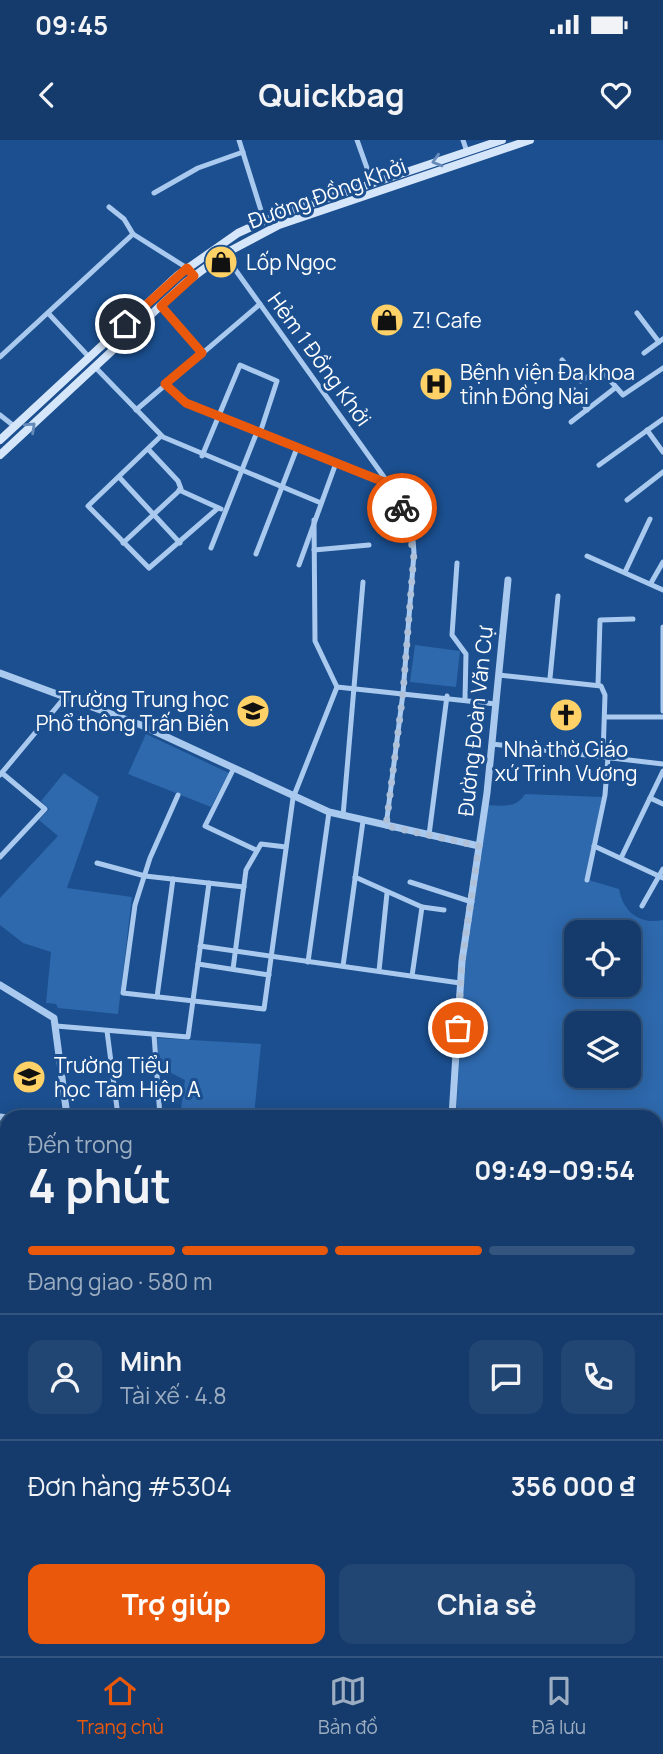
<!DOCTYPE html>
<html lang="vi">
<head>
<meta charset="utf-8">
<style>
	:root { --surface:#143b6b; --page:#214673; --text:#f1f3f6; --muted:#9dadc1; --line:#33557e; --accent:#ea580c }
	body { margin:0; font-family:Manrope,sans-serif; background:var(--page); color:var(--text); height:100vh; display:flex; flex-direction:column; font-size:26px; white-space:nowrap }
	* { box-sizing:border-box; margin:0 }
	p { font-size:23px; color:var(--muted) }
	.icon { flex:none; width:38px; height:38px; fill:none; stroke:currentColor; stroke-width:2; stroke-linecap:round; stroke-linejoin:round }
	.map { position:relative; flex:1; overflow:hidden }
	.drawer { position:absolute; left:0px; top:970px; width:663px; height:548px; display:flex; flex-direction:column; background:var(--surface); border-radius:21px 21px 0 0; box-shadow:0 4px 18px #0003,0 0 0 2px var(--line) }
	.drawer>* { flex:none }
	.fabs { position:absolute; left:564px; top:780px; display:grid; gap:14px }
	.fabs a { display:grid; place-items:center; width:77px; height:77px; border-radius:14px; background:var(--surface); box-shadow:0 4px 18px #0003,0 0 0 2px var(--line); font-size:35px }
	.pin { position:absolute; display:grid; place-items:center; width:60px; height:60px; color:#fff; margin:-30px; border:4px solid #fff; border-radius:50%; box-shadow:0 2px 7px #0007 }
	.courier { position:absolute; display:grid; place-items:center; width:70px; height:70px; margin:-35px; border:5px solid #ea580c; border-radius:50%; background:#fff; color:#222; box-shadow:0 2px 9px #0007 }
	.summary em { font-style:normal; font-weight:700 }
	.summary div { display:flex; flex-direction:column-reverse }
	.summary { display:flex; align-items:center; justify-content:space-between; height:119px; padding:0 28px }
	h1 { font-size:46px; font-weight:700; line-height:52px }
	.bar { display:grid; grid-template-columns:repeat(4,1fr); gap:10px 7px; align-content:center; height:84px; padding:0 28px }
	.bar i { height:9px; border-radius:5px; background:var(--line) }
	.bar .on { background:var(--accent) }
	.bar p { grid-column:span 4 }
	.line { display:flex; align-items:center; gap:18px; padding:0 28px; border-top:2px solid var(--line) }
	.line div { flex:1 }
	.round { display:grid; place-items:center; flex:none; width:74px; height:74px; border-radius:14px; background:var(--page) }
	.primary-button { display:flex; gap:14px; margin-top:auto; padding:14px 28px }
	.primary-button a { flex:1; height:80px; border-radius:14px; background:var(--accent); color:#fff; font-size:28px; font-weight:700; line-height:80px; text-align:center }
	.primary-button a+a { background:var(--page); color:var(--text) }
	.status { display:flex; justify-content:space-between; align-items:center; height:49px; padding:0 35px; background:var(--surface); direction:ltr }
	.status svg { height:19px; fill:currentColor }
	header { display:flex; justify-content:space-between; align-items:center; height:91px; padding:0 28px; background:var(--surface); font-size:32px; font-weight:700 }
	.menu { display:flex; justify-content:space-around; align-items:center; height:98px; border-top:2px solid var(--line); background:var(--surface); font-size:19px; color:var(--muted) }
	.menu a { display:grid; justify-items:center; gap:4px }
	.menu .on { color:var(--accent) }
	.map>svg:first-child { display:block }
	.green { fill:#2e69ad; fill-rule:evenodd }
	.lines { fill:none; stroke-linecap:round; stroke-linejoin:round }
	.stream { stroke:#9cc4f0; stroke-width:2 }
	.minor { stroke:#a9c9ee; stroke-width:5 }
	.tertiary { stroke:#a9c9ee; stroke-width:7 }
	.secondary { stroke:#d6e6fa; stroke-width:8 }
	.primary { stroke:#f0f6ff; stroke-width:9 }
	.oneway { stroke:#668bba }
	.done { stroke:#afc1d8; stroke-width:7; stroke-dasharray:0 12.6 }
	.route { stroke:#ea580c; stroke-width:9 }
	.labels { text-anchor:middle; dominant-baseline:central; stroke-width:6; stroke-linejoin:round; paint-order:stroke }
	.street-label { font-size:21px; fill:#fff; stroke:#1b4f8f }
	.poi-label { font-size:21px; fill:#fff; stroke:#1b4f8f; text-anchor:start }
</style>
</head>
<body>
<div class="status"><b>09:45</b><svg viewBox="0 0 49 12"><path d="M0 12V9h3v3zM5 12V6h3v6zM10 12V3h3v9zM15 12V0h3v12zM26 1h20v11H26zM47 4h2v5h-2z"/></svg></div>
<header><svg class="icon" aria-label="back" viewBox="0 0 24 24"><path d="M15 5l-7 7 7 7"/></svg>Quickbag<svg class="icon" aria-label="heart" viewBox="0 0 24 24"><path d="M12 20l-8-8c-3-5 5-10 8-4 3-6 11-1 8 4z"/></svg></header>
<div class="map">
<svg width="663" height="1516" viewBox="0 0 663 1516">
	<rect width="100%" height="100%" fill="#1b4f8f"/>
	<g class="green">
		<polygon points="415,505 460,511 456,547 410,542"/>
		<polygon points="146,594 229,633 211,667 128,634"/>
		<polygon points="64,633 99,657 67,748 132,757 118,874 58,868 56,864 46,863 51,812 23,803 0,785 0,758 58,696 39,680 49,669 41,661"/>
		<path d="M525 654 602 657 585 739 619 749C623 772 640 785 663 780V987L656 985V976H602L560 970 549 972 544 976H456L465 822 488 665C503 666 517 668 525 654ZM576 793H628V845H576ZM576 884H628V936H576Z"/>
		<polygon points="157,898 261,904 254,976 180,976 185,940 159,927"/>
		<polygon points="656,990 663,991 661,1089 656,1088"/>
	</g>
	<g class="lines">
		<polyline class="stream" points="150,1516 152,1510"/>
		<g class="minor">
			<polyline points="239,0 264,80"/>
			<polyline points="357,0 372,42"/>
			<polyline points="463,0 467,12"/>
			<polyline points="154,53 198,28 243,12"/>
			<polyline points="109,67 124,79 133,94 187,128"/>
			<path d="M224 114 389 344C402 364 414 389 414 413L403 553 386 686"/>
			<polyline points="161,166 202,213"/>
			<polyline points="48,173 89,217"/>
			<polyline points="637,173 659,202"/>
			<polyline points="644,213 663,199"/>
			<polyline points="0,217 133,94"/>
			<polyline points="562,220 581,241 598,230 602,231 623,255 663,228"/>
			<polyline points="95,227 163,297 321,363"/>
			<polyline points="165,244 186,263 389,344"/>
			<polyline points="574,250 587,270"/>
			<polyline points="136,270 260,164"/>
			<polyline points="0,275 14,286"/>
			<polyline points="571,282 615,248"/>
			<polyline points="647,290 663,312"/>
			<polyline points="161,296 88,366 149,428 218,368"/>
			<polyline points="202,316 240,225 277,241 260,293"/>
			<polyline points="599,325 663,279"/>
			<polyline points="119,337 180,403"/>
			<polyline points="179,350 221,369"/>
			<polyline points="627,360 663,332"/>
			<polyline points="314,380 315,501 337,547 496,564"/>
			<polyline points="123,403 181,349 178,341 148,309"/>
			<polyline points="211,408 257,292"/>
			<polyline points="314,410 369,405"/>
			<polyline points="256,414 297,308"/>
			<polyline points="587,416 663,450"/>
			<polyline points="457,423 452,495 466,514 465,559"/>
			<polyline points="299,425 336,323"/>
			<polyline points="625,432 650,379"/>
			<polyline points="651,443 663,422"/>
			<polyline points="663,487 663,571"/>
			<polyline points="499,535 601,546 605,555 603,616"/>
			<polyline points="550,538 558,456"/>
			<polyline points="598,545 600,480 633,479"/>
			<polyline points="605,577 663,577"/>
			<polyline points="492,604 663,624"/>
			<polyline points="234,628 205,686 256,710"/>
			<polyline points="0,635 65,557"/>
			<polyline points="178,655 150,718 135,765 123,853 264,869 293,658 337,547"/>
			<polyline points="650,658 663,664"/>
			<polyline points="343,676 363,442"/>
			<polyline points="429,695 447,556"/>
			<polyline points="594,706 663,738"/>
			<polyline points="0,717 45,669 2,633"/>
			<polyline points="621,718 663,631"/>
			<polyline points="97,723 145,736 244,747"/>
			<polyline points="355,737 422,767 412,836"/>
			<polyline points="587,740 605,655 608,617"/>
			<polyline points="410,742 472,762"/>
			<polyline points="642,766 663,729"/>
			<polyline points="422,767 444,770"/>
			<polyline points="200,806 460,843"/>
			<polyline points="308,822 329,672"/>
			<polyline points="198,824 269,835"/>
			<polyline points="343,826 363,681"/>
			<polyline points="233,829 246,730 261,704 286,707"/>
			<polyline points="379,831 387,753"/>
			<polyline points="157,857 173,739"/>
			<polyline points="56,886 188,897 209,743"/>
			<polyline points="107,891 118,976"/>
			<polyline points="154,895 160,976"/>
			<polyline points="547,976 560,972 588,976"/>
			<polyline points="656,988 663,989"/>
			<polyline points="656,1129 663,1092"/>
			<polyline points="656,1170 663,1171"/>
			<polyline points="0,1196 7,1186"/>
			<polyline points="656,1287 663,1286"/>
			<polyline points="656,1340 663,1339"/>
			<polyline points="0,1347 7,1333"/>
			<polyline points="0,1391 1,1403"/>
			<polyline points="0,1484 7,1463"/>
			<polyline points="656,1495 663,1473"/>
			<polyline points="652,1510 658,1516"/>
			<polyline points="20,1516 22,1510"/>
			<polyline points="110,1516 112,1510"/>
			<polyline points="245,1516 246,1510"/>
			<polyline points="548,1516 549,1510"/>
			<polyline points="571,1516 572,1510"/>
			<polyline points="615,1516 617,1510"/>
			<polyline points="662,1516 663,1515"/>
		</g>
		<g class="tertiary">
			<polyline points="0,533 141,585 329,672 479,706"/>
			<polyline points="0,845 54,878 67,976"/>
			<polyline points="452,976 462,821 487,653 508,440"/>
			<polyline points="0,977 7,978"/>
		</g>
		<g class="secondary">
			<polyline points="0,300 178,135 238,93 275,76 502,0"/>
			<polyline points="0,315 185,143 224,114 279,85 530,0"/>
		</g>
		<g class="primary">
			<polyline points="0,1403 7,1404"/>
			<polyline points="656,1433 663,1431"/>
		</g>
	</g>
	<defs><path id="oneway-chevron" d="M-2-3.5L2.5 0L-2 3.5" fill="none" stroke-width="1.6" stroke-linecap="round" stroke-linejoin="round" transform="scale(1.75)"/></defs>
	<g class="oneway">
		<use href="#oneway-chevron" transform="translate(437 21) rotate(163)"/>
		<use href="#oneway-chevron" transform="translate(31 287) rotate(-43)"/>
	</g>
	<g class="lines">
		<polyline class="done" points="402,368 414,413 403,553 386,686 479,706 462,821 458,888"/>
		<polyline class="route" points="125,184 187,128 194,136 161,166 202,213 165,244 186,263 389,344 402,368"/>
	</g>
	<defs>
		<symbol id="shop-disc" viewBox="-11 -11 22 22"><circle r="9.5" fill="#ffd166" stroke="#1b4f8f"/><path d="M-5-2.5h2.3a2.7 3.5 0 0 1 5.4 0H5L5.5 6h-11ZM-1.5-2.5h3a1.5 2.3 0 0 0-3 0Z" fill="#111"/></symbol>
		<symbol id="hospital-disc" viewBox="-11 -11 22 22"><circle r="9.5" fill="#ffd166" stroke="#1b4f8f"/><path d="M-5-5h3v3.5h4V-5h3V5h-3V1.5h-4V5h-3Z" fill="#111"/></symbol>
		<symbol id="school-disc" viewBox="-11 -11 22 22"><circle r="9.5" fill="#ffd166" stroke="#1b4f8f"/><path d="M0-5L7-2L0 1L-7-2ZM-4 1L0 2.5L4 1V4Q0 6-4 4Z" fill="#111"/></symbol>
		<symbol id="church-disc" viewBox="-11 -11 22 22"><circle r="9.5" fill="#ffd166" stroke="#1b4f8f"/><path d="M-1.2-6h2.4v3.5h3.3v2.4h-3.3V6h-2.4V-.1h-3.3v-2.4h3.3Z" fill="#111"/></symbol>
	</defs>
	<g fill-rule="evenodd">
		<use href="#shop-disc" x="202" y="103" width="38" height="38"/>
		<use href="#shop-disc" x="368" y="161" width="38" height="38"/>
		<use href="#hospital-disc" x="417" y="225" width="38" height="38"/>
		<use href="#school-disc" x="234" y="552" width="38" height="38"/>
		<use href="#church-disc" x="547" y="556" width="38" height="38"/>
		<use href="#school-disc" x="10" y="918" width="38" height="38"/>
	</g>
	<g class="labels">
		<g class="street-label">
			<text transform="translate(327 53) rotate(-20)">Đường Đồng Khởi</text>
			<text transform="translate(320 219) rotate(54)">Hẻm 1 Đồng Khởi</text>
			<text transform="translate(475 581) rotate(-84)">Đường Đoàn Văn Cự</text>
		</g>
		<g class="poi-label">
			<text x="246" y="122">Lốp Ngọc</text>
			<text x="412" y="180">Z! Cafe</text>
			<text x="460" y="232">Bệnh viện Đa khoa<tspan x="460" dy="24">tỉnh Đồng Nai</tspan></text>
			<text x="229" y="559" text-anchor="end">Trường Trung học<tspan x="229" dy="24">Phổ thông Trấn Biên</tspan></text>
			<text x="566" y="609" text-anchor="middle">Nhà thờ Giáo<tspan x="566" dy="24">xứ Trinh Vương</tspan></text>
			<text x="54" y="925">Trường Tiểu<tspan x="54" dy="24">học Tam Hiệp A</tspan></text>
		</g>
	</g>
</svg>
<div class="fabs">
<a><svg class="icon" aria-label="locate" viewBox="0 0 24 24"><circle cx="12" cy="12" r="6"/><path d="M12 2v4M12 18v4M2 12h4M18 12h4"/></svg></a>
<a><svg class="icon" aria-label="layers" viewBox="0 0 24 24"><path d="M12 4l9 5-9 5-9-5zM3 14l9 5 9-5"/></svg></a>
</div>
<div class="pin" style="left:458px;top:888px;background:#ea580c"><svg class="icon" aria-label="bag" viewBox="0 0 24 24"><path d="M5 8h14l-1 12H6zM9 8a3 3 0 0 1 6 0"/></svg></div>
<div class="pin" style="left:125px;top:184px;background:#1f2937"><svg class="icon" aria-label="home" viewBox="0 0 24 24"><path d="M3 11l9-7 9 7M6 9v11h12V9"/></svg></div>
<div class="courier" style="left:402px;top:368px"><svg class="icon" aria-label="bike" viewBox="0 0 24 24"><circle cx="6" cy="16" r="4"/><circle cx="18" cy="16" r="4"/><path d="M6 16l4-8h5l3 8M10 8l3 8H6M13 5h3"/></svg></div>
<section class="drawer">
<div class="summary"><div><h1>4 phút</h1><p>Đến trong</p></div><em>09:49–09:54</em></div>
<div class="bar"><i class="on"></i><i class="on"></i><i class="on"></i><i></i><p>Đang giao · 580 m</p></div>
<div class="line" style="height:126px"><a class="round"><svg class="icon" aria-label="person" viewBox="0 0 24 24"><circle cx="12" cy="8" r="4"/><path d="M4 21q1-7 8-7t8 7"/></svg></a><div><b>Minh</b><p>Tài xế · 4.8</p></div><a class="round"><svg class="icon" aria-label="chat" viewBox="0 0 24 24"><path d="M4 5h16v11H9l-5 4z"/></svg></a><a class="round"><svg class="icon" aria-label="phone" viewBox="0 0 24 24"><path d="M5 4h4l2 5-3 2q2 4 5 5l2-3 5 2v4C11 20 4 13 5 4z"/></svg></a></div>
<div class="line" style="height:91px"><div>Đơn hàng #5304</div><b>356 000 ₫</b></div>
<div class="primary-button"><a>Trợ giúp</a><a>Chia sẻ</a></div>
</section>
</div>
<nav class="menu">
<a class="on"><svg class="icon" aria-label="home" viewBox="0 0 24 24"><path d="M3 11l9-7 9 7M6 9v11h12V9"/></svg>Trang chủ</a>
<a><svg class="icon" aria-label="map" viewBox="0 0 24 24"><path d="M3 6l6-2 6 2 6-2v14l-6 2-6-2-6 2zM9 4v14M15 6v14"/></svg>Bản đồ</a>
<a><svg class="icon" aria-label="saved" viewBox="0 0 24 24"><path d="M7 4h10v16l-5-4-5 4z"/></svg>Đã lưu</a>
</nav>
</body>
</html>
